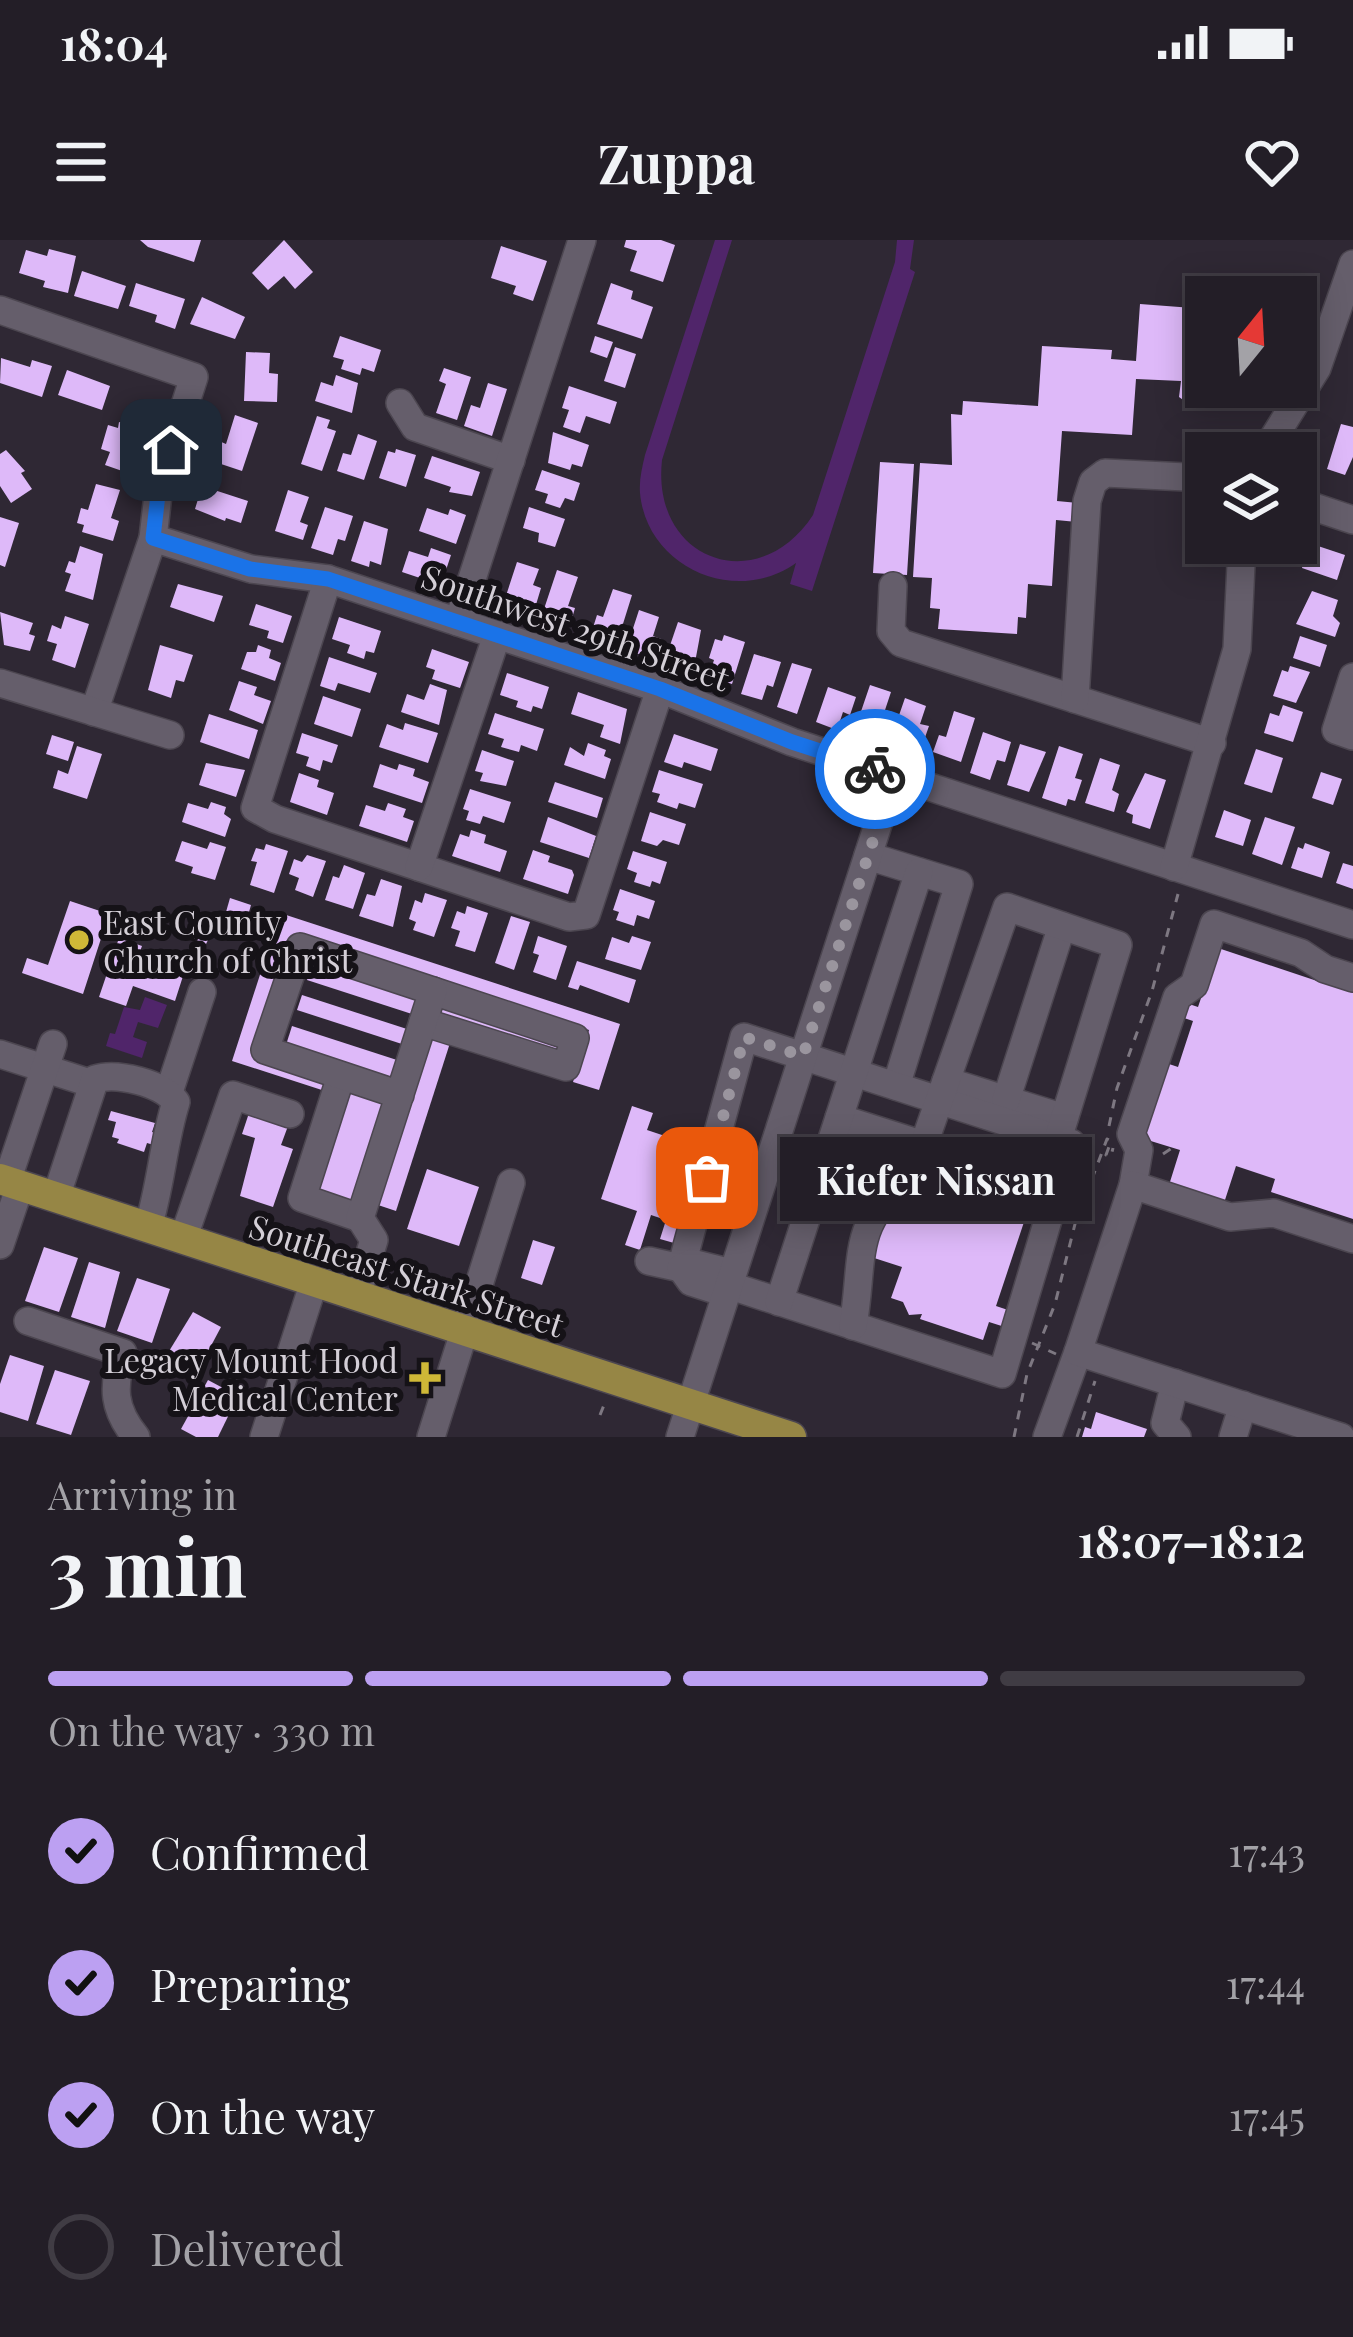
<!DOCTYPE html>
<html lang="en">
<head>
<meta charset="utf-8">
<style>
	:root { --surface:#231e27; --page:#2f2b33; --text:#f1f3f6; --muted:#a3a2a7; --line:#403c44; --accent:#bca0f2 }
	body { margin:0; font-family:"Playfair Display",serif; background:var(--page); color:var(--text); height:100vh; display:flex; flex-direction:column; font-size:45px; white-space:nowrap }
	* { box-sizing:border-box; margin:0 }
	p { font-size:39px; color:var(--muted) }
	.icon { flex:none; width:66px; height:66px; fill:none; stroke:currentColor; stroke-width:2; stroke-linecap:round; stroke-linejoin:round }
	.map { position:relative; height:1197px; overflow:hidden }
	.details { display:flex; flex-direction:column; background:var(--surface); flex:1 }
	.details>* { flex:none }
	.needle { width:78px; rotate:18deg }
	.tools { position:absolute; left:1185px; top:36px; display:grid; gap:24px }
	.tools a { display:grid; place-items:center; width:132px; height:132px; border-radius:0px; background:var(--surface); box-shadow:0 6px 30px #0003,0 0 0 3px var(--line); font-size:60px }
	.pin { position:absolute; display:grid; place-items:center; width:102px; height:102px; color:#fff; margin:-51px; border-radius:24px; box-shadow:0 6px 18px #0006 }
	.courier { position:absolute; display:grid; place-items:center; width:120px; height:120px; margin:-60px; border:9px solid #1a73e8; border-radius:50%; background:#fff; color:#222; box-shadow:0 3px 15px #0007 }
	.bubble { position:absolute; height:84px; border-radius:0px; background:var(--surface); box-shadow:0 6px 30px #0003,0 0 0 3px var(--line); font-size:39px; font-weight:700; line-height:84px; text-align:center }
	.head em { font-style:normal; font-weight:700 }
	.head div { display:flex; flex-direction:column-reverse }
	.head { display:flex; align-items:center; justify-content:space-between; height:204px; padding:0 48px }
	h1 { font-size:78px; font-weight:700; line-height:90px }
	.bar { display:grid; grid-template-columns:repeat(4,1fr); gap:18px 12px; align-content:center; height:144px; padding:0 48px }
	.bar i { height:15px; border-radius:9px; background:var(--line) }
	.bar .current { background:var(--accent) }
	.bar p { grid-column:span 4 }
	ol { padding:0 48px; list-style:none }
	li { display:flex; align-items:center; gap:36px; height:132px }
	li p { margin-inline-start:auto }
	li .icon { padding:12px; border-radius:50%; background:var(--accent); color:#111; stroke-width:4 }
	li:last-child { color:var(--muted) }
	li i { width:66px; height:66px; border:6px solid var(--line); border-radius:50% }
	.status { display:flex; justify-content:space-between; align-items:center; height:84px; padding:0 60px; background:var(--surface); direction:ltr }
	.status svg { height:33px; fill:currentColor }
	header { display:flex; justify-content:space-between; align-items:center; height:156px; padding:0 48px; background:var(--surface); font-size:54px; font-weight:700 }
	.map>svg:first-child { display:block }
	.green { fill:#50256a }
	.building { fill:#deb9f9 }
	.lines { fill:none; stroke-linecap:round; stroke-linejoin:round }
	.minor-casing { stroke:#4c4650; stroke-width:30 }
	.major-casing { stroke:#4c4650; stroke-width:33 }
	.path { stroke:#7e7882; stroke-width:3; stroke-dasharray:9 9; stroke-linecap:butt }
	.minor { stroke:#655e6b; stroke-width:27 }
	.major { stroke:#968645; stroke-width:30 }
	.done { stroke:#9a959e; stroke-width:12; stroke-dasharray:0 21.6 }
	.route { stroke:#1a73e8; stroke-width:15 }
	.poi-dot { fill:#cfb837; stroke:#151217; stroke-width:4.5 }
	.labels { text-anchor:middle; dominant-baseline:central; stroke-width:12; stroke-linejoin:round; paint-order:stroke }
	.street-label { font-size:33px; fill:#d4cfd7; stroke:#151217 }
	.poi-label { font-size:33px; fill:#d4cfd7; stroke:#151217; text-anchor:start }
</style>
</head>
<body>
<div class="status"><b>18:04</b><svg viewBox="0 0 49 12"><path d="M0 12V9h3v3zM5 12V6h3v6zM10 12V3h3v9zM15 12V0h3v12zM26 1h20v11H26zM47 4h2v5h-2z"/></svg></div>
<header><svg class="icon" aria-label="menu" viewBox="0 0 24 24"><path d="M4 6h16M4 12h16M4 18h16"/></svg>Zuppa<svg class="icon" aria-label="heart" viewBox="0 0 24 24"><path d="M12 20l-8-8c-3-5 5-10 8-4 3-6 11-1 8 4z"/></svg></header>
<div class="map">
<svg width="1353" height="1197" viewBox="0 0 1353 1197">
	<rect width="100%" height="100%" fill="#2f2834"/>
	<g class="green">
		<path d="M715 0H732L662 220C651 321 758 359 813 275L895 22 897 0H914L910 29 915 32 812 351 790 344 796 323C736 366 647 328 640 253 639 240 642 228 645 215Z"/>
		<polygon points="145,757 167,765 158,788 138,782 133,797 147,802 142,818 106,806 110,793 115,794 124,767 140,770"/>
	</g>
	<g class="building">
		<polygon points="140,0 201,0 194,22 148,7"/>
		<polygon points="284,0 313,32 295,49 284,36 268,50 252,33"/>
		<polygon points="626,0 661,0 675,5 663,42 630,31 637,11 624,7"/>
		<polygon points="501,6 547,21 533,61 513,54 516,46 491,38"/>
		<polygon points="49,9 76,16 68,53 43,47 45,41 19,33 26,10 47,16"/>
		<polygon points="82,31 126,46 118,69 74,56"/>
		<polygon points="136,43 185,59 175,89 155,82 157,75 129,66"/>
		<polygon points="611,43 633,51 631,59 653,67 642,99 597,84"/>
		<polygon points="202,57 245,77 235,99 190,84"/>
		<polygon points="1140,64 1206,69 1206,147 1219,147 1218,155 1207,167 1193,167 1179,157 1181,141 1136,139 1132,195 1062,191 1057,261 1078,263 1077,282 1056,280 1052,346 1028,344 1026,378 1018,377 1017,394 938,389 940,369 930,368 932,338 913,337 920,223 952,225 951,174 962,175 963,161 1038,166 1042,106 1112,110 1111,119 1136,121"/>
		<polygon points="340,96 381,110 374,132 362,128 360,135 341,129 344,120 333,117"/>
		<polygon points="595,96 613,102 607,118 590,112"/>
		<polygon points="615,107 636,114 625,148 604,141"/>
		<polygon points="246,112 270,113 269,133 278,134 277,162 244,161"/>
		<polygon points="1,118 30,127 32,120 52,126 42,157 0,143"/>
		<polygon points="444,128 471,137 457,180 436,173 446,144 439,141"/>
		<polygon points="67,130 110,146 102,170 58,155"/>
		<polygon points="336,135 358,143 352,173 315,161 321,142 333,146"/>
		<polygon points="488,143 507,149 492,196 464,186 471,165 480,168"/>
		<polygon points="569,146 617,162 610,184 586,176 580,193 563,187 569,170 562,168"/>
		<polygon points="235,175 258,183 242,231 212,221 219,201 226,204"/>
		<polygon points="317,176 330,180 327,188 336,191 322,231 301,224"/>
		<polygon points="119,182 142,189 128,233 105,225 110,212 101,209 108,185 118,188"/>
		<polygon points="1341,184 1353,187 1353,217 1345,235 1327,229"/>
		<polygon points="553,192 589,205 582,227 572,224 570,230 548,223"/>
		<polygon points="358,194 377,201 364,240 337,231 343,213 351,215"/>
		<polygon points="396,209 416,215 406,247 379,238 388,211 395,213"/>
		<polygon points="6,210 25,231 21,233 32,249 11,263 0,246 0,214"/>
		<polygon points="432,216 480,232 472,256 449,252 451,247 424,238"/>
		<polygon points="880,222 914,224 907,335 873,333"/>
		<polygon points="542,230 580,243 574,261 565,258 560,268 545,263 548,254 535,250"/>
		<polygon points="96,244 120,250 111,278 119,281 113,301 82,292 84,285 77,283 81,268 88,270"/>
		<polygon points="202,246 248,261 241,283 226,278 225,281 195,269"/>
		<polygon points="288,250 309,257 300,282 308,285 303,300 275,291"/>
		<polygon points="325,267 353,276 345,301 338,299 333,315 311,308"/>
		<polygon points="529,267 565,279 555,307 538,302 539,293 523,288"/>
		<polygon points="427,268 448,275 450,269 466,275 456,304 419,291"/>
		<polygon points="0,277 19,283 5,327 0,325"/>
		<polygon points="364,281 388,289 381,325 370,321 369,327 351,321"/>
		<polygon points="1309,303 1345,315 1337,340 1302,328"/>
		<polygon points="80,306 103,314 93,360 65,351 71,334 65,332 69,321 75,323"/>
		<polygon points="431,308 451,315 441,345 402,332 409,311 428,317"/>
		<polygon points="517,322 539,329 533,345 541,348 535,368 526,365 522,378 501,371"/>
		<polygon points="557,330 578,337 568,366 575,368 570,385 543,372"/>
		<polygon points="178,344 223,356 214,382 170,367"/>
		<polygon points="613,349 632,355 617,403 591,394 597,375 603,377"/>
		<polygon points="1312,351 1338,360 1333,376 1340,383 1335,397 1296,384"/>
		<polygon points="256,364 292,376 283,403 267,398 269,391 249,385"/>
		<polygon points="639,370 659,377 653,396 661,399 655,419 626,410"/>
		<polygon points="0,372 33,383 29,394 35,396 30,411 4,405"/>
		<polygon points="65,376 89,384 75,428 52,420 57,404 47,401 52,385 61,389"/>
		<polygon points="339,377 381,391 374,413 366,411 364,419 347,413 350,405 332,399"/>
		<polygon points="678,382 701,390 694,428 664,423"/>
		<polygon points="724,395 745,402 732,444 709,436 714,420 709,418 715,399 722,401"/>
		<polygon points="1300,396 1327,405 1320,427 1293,418"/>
		<polygon points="160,405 193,415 184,442 176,440 171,458 148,450"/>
		<polygon points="258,405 271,410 269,418 281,423 275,441 241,429 247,412 256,412"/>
		<polygon points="432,409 469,422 460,448 432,439 435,430 426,427"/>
		<polygon points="754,414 781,422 773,447 767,445 762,460 741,454"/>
		<polygon points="329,417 377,433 370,453 338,443 335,451 320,446"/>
		<polygon points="792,423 812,429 797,474 777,467"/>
		<polygon points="1290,426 1310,432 1296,463 1273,456 1282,430 1288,432"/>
		<polygon points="507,433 549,447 542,469 533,466 531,472 516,467 518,461 500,455"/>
		<polygon points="239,441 257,447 254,455 271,461 263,484 229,470"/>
		<polygon points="430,444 447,450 439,485 401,472 407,454 424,460"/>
		<polygon points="870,445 891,452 885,470 892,472 884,495 878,492 874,502 853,495"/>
		<polygon points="828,447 856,457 850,475 843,472 837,490 816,482"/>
		<polygon points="578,452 627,469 620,504 600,497 604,485 571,474"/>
		<polygon points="323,456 361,469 352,497 314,484"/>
		<polygon points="905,458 926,466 920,484 929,486 922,506 914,503 910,514 888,507"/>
		<polygon points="1283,465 1303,472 1293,502 1264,493 1270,473 1279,476"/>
		<polygon points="954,471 975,478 961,522 933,512 939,495 946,497"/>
		<polygon points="495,473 544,489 537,511 521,505 519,512 501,507 504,499 488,494"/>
		<polygon points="209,474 258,490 249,519 200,502"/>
		<polygon points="405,483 438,493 428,523 379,507 387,484 403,490"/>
		<polygon points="983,492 1011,502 1005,522 997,520 990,540 970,533"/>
		<polygon points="302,493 338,505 332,523 323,520 320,531 306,526 309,517 296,513"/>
		<polygon points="674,494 718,509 711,531 684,522 682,528 664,522"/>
		<polygon points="52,495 74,502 68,521 46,514"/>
		<polygon points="588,503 606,510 604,516 611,519 605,539 564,525 570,507 584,516"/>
		<polygon points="1020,504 1046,512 1029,552 1007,545"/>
		<polygon points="77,506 102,514 87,559 53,548 58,530 68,534"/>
		<polygon points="1059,506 1083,514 1075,538 1082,540 1075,561 1068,559 1066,566 1042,558"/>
		<polygon points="1256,509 1283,518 1272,553 1244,544"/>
		<polygon points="482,510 514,521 506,546 480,541 483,533 475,531"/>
		<polygon points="1100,518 1120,525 1112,550 1119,554 1114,572 1085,563"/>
		<polygon points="206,523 245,530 236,557 199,545"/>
		<polygon points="380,524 397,530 399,524 415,529 413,536 429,542 422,563 373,547"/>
		<polygon points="659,530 703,544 695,568 679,563 677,569 657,562 660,554 652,552"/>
		<polygon points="1321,532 1342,539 1333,565 1312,558"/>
		<polygon points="299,533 319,540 317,547 334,553 327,575 290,562"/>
		<polygon points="1145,533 1166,540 1150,589 1132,583 1133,575 1126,572"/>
		<polygon points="555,542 603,558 597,578 548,562"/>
		<polygon points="470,549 511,562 504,583 483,576 480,584 466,580 469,571 463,569"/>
		<polygon points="211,562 226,567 224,574 231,579 225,597 182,582 188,563 208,569"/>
		<polygon points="388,563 406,569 403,577 414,581 407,602 359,586 366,565 385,571"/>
		<polygon points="1224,570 1251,580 1243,606 1215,597"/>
		<polygon points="650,572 686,584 679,605 663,600 657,606 641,601"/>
		<polygon points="548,577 596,596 589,618 540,602"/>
		<polygon points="1265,577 1295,587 1282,625 1252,614"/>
		<polygon points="471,590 486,595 484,603 507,611 500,632 452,616 460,594 469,597"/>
		<polygon points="182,601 207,609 210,602 226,607 215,640 191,633 193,627 175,621"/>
		<polygon points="1305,603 1330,612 1322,638 1291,628 1298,607 1303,609"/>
		<polygon points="266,604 288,611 274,653 250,645 257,622 251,621 256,608 264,610"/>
		<polygon points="533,610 550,616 548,622 572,630 574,635 568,654 523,639"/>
		<polygon points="633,611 667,622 660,644 652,641 650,647 634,642 637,633 627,629"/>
		<polygon points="307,615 326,621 313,657 295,650 299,638 289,634 294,619 302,622"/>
		<polygon points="1343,623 1353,626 1353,649 1336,643"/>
		<polygon points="344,625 365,633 353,669 325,660 333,636 339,638"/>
		<polygon points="381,639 402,646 393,687 359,676 367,654 375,656"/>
		<polygon points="620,649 655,661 649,679 637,675 634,686 616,680 619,672 613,670"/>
		<polygon points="425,653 447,660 434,697 413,690 416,682 409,679 415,660 422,663"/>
		<polygon points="230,658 251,665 247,679 226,672"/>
		<polygon points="70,661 109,674 83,754 22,733 27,718 48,725"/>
		<polygon points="467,666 488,673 475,712 455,706 460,691 451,688 457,671 465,674"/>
		<polygon points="280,673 620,784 599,850 573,842 589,790 297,695 258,816 332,840 328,852 232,821"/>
		<polygon points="511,676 530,682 514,730 495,723"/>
		<polygon points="197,680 214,688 206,704 190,697"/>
		<polygon points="538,696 567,706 556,740 533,732 539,715 533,713"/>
		<polygon points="632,696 651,702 641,730 605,719 612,697 629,703"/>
		<polygon points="119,698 142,706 138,717 184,733 175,761 133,746 126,766 99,757"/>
		<polygon points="1218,708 1353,753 1353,979 1271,952 1275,939 1236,926 1224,963 1169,945 1180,910 1141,898 1166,823 1178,827 1193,781 1181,777 1186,763 1198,767"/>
		<polygon points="313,721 421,756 415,775 307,740"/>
		<polygon points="577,721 636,740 629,763 580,745 578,750 568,747"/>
		<polygon points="302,755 410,790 405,805 297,770"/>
		<polygon points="443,763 561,802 557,817 438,778"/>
		<polygon points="292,786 400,821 393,840 286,805"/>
		<polygon points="431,797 450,803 396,971 375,964"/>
		<polygon points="350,846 388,859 353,965 315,953"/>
		<polygon points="632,866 653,873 647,890 707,910 674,1003 660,999 666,980 651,975 640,1010 625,1005 637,971 601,959"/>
		<polygon points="111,871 155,883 152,892 160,895 157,906 147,903 144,912 117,903 119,899 112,897 116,882 108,880"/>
		<polygon points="249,873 288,886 281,905 293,909 273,967 240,956 255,898 242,894"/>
		<polygon points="946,897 1042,928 1035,951 1052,957 1044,979 1027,973 996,1066 1014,1072 1008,1088 989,1082 983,1100 920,1079 922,1074 909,1075 903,1062 891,1058 902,1027 871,1017 888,966 920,977"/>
		<polygon points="427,929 479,947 459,1006 407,989"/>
		<polygon points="533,1000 555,1007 542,1045 521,1038"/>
		<polygon points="44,1007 78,1018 59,1072 25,1061"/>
		<polygon points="89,1022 120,1032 105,1088 71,1077"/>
		<polygon points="137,1038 170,1049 152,1103 117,1091"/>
		<polygon points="193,1072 221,1087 194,1138 163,1121"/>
		<polygon points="10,1115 44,1126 28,1181 0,1172 0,1144"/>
		<polygon points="55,1130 90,1141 71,1195 36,1184"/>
		<polygon points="208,1140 238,1156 218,1197 196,1197 181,1189"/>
		<polygon points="1096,1172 1147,1189 1144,1197 1082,1197 1085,1187 1091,1189"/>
	</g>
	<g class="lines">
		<defs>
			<g id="minor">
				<polyline points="0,70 194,137 159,246 153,298 94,472"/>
				<polyline points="400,163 415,187 511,220"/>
				<polyline points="1264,213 1317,128 1353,24"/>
				<polyline points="1296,261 1353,280"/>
				<polyline points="153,298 251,329 328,339 660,449 792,502 1353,685"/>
				<polyline points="328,339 255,568 275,579 569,677 586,675 660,449"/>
				<polyline points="893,346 891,391 901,403 1212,503"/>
				<polyline points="458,382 582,0"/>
				<polyline points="1353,437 1336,490 1353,496"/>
				<polyline points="0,443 170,495"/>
				<polyline points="1075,459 1087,261 1093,242 1105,233 1206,238"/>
				<polyline points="868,616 959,644 896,846"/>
				<polyline points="419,627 497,395"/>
				<polyline points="1174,627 1237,409 1242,303"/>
				<polyline points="423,782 566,827 575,798 433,751"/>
				<polyline points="0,814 93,844"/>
				<polyline points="341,836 302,958 360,978"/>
				<polyline points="946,841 1064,878"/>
				<polyline points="169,852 202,752"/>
				<polyline points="1006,860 1062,686"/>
				<polyline points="839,878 924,905"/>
				<polyline points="7,941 53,804"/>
				<polyline points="1133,945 1139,910 1131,894 1177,757 1194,745 1214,684 1301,713 1325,729 1353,738"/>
				<path d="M56 957 95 839C117 832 162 843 176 862 163 903 161 946 148 987"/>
				<polyline points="183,999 233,855 290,874"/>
				<polyline points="0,1005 20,946"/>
				<polyline points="649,1021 681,1028 744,797 1071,903 1002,1134 728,1045"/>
				<polyline points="725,1053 691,1042 681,1028 692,1023 732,1033"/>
				<polyline points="357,1055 374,1000 360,978 433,751 300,707 265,810 400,855"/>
				<polyline points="779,1062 919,632"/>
				<path d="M28 1081 123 1113C112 1147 113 1169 136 1197"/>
				<path d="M853 1086C865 1015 849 983 913 935L1007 667 1118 705 1058 899"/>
				<polyline points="1175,1143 1165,1183 1177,1197"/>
				<polyline points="264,1197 314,1042"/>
				<polyline points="431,1197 511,943"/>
				<polyline points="680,1197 894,535"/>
				<polyline points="1047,1197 1078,1112"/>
				<polyline points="1233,1197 1243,1165"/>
				<polyline points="1341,1197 1078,1112 1133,945 1230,977 1274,973 1353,999"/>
			</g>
			<polyline id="major" points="0,939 791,1197"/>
		</defs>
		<use href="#minor" class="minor-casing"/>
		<use href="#major" class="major-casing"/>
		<g class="path">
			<polyline points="1109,886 1117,848 1152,751 1178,654"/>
			<polyline points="1163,914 1172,908"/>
			<polyline points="1032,1103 1056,1114"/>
			<polyline points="600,1175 606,1160"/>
			<polyline points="1014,1197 1027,1134 1055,1064 1075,984 1107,899 1111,901 1106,915 1111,916 1113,908"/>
			<polyline points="1077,1197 1095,1141"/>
		</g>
		<use href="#minor" class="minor"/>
		<use href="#major" class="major"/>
	</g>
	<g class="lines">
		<polyline class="done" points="707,938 744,797 803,816 894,536 875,529"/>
		<polyline class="route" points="171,210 159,246 153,298 250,329 328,339 660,449 792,502 875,529"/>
	</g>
	<g class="poi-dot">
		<circle cx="79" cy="700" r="12"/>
		<path d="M419 1120h12v12h12v12h-12v12h-12v-12h-12v-12h12z"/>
	</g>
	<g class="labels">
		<g class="street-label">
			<text transform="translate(576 386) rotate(19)">Southwest 29th Street</text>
			<text transform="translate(407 1034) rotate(18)">Southeast Stark Street</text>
		</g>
		<g class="poi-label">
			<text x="103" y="681">East County<tspan x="103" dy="38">Church of Christ</tspan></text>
			<text x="398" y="1119" text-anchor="end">Legacy Mount Hood<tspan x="398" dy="38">Medical Center</tspan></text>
		</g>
	</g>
</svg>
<div class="tools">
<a><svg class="needle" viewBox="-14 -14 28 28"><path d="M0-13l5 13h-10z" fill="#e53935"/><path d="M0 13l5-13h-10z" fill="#a3a2a7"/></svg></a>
<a><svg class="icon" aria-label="layers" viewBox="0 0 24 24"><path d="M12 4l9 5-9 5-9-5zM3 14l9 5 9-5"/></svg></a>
</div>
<div class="pin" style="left:707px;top:938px;background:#ea580c"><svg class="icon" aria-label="bag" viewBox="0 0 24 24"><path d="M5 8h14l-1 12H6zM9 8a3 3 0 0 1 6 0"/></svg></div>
<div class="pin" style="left:171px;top:210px;background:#1f2937"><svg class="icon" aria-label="home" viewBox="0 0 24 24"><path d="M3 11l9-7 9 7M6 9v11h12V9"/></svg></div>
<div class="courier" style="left:875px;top:529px"><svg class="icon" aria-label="bike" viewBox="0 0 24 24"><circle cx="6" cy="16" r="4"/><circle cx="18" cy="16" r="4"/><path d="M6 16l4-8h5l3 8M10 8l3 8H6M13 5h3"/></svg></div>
<div class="bubble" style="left:780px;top:897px;width:312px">Kiefer Nissan</div>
</div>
<section class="details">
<div class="head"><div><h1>3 min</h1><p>Arriving in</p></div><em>18:07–18:12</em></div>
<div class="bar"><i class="current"></i><i class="current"></i><i class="current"></i><i></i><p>On the way · 330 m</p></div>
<ol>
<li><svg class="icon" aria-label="check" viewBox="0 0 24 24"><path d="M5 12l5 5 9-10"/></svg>Confirmed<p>17:43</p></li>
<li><svg class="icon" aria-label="check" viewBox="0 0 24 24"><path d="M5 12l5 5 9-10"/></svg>Preparing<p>17:44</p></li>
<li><svg class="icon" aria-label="check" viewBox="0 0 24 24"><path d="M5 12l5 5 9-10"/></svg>On the way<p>17:45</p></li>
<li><i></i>Delivered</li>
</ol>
</section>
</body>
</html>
